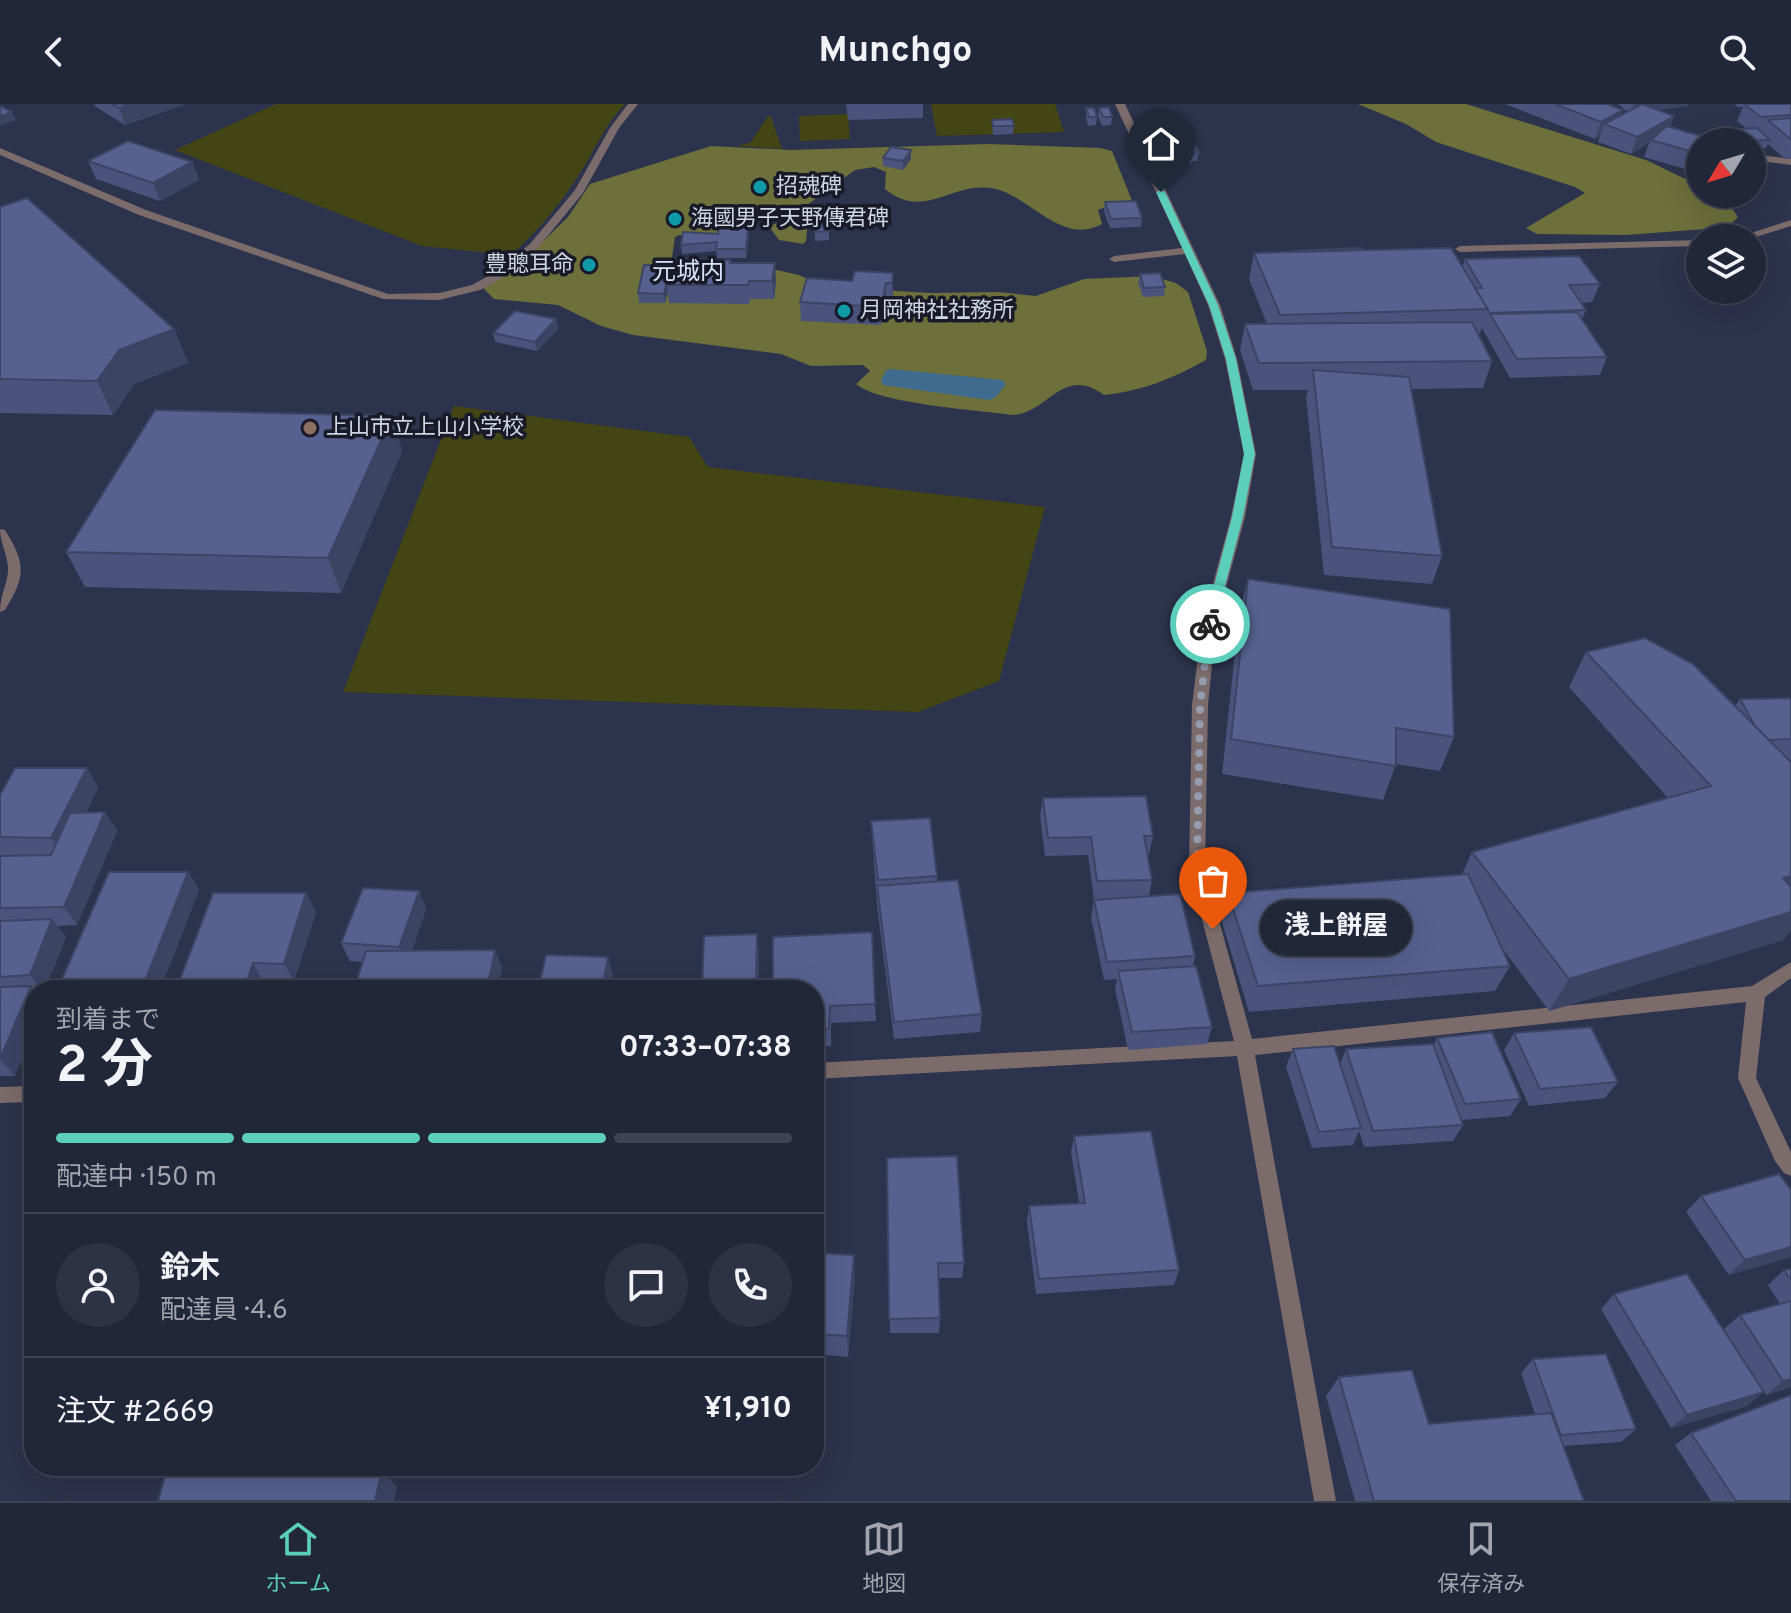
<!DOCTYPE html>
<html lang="ja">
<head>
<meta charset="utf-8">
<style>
	:root { --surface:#212639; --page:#2d3244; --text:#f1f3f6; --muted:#a2a5ae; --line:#3e4353; --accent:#5bcebc }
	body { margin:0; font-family:Overpass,"Noto Sans JP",sans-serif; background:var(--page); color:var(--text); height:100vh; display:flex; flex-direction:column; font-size:30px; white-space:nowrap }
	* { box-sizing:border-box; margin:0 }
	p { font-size:26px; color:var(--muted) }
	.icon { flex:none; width:44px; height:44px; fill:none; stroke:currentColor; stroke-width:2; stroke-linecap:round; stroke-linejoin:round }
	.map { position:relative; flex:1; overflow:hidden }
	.side { position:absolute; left:24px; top:876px; width:800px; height:496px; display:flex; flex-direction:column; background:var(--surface); border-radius:32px; box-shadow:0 8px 32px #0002,0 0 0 2px var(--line) }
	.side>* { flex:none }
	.needle { width:52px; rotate:232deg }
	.fabs { position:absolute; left:1686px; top:24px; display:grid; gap:16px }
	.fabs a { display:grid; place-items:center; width:80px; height:80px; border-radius:50%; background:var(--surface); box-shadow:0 8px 32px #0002,0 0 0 2px var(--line); font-size:40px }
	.pin { position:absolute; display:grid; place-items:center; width:68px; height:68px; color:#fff; margin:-82px -34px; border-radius:50% 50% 50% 0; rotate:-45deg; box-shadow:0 0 8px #0007 }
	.pin .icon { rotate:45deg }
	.courier { position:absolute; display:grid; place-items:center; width:80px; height:80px; margin:-40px; border:6px solid #5bcebc; border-radius:50%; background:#fff; color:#222; box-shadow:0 2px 10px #0007 }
	.bubble { position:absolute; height:56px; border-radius:28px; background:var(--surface); box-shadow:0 8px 32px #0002,0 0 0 2px var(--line); font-size:26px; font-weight:700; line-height:56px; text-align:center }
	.summary em { font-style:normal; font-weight:700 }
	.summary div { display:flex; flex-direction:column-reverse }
	.summary { display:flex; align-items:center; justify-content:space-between; height:136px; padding:0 32px }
	h1 { font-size:52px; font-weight:700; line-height:60px }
	.bar { display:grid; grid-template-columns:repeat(4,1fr); gap:12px 8px; align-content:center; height:96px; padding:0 32px }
	.bar i { height:10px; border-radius:6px; background:var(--line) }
	.bar .on { background:var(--accent) }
	.bar p { grid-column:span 4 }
	.line { display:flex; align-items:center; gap:20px; padding:0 32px; border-top:2px solid var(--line) }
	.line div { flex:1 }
	.round { display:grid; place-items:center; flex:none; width:84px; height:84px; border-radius:42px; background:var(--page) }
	header { display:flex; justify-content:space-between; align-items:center; height:104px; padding:0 32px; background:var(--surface); font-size:36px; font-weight:700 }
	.tab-bar { display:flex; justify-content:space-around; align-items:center; height:112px; border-top:2px solid var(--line); background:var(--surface); font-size:22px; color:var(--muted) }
	.tab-bar a { display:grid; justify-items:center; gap:4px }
	.tab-bar .on { color:var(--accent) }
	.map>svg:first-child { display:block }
	.green { fill:#434515 }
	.forest { fill:#6d703b }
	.water { fill:#3e6b8e }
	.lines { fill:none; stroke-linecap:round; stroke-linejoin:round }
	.service { fill:#7c6b6b; fill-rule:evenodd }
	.wall { fill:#4a537b }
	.shaded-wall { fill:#3c4464 }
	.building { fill:#56618f; stroke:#3c4464; stroke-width:2 }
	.route { fill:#5bcebc }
	.done { stroke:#969caf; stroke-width:8; stroke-dasharray:0 14.4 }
	.culture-dot { fill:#0f9aa8; stroke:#181b27; stroke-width:3 }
	.education-dot { fill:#8d6e63; stroke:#181b27; stroke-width:3 }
	.labels { text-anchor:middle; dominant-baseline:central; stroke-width:7; stroke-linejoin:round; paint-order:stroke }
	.far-poi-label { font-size:22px; fill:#cfd4e4; stroke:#181b27; text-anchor:start }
	.far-neighbourhood-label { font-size:24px; fill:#d8e0fa; stroke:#181b27 }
</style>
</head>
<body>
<header><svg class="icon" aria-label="back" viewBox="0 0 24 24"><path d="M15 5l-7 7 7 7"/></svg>Munchgo<svg class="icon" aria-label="search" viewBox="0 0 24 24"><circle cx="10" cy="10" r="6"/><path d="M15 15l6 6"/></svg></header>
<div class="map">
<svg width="1791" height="1397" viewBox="0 0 1791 1397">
	<rect width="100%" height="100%" fill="#2c334c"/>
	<g class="green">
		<path d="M276 0H625C605 20 595 46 580 69 560 100 539 126 511 151L422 142 175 46Z"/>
		<polygon points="931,0 1055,0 1064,28 937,32"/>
		<polygon points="848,10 850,35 800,37 799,12"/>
		<polygon points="768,12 771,13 782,45 738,42 751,38"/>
		<polygon points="454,302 689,333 708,363 1045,403 999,577 918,608 343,588"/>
	</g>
	<g class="forest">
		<path d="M1358 0H1466L1646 56 1700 82V90C1720 90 1728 97 1738 113L1730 121 1705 125 1626 131 1537 130 1526 124 1585 89 1575 83 1436 38 1406 20Z"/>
		<path d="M988 40 1100 44 1112 47 1133 99C1123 107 1108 100 1098 106L1102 120C1063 142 1030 93 996 85 953 75 925 118 885 85L886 68 874 63 855 66 803 104 757 115 736 130 679 131 675 133 672 154 763 163 799 171 818 180 841 184 932 189 998 188 1036 192 1084 175 1152 172 1176 179 1188 188 1207 247 1206 256C1172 275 1142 287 1104 291 1062 260 1048 310 1012 311 978 306 879 300 856 280L870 267 863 261 811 262 781 250 633 231 601 222 558 201 494 195 483 184 527 153 568 113 590 80 711 42 791 46Z"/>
		<polygon points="796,118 807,125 806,137 803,140 779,136 770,124 774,120"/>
	</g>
	<polygon class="water" points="891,265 1002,276 1006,280 996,293 989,296 883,281 881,277 886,266"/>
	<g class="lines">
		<g class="service">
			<polygon points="628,0 638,0 619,24 583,89 537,145 500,175 480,186 439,196 383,195 139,111 0,51 0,44 146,106 388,190 439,189 472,181 492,170 530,140 575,86 610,24"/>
			<polygon points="1115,0 1125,0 1220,201 1237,255 1256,350 1245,413 1216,520 1208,601 1205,766 1252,935 1752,882 1791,858 1791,874 1765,893 1756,974 1791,1048 1791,1072 1784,1069 1775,1057 1738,974 1746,898 1255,951 1336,1397 1314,1397 1237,952 814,975 814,959 1234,937 1189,766 1192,601 1202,520 1231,413 1244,350 1225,255 1208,201 1185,150 1114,158 1109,155 1114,152 1182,144"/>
			<polygon points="1752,50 1791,55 1791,61 1752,56"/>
			<polygon points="1791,116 1791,122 1752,134 1736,134"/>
			<polygon points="1700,136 1700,142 1460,148 1455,145 1460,142"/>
			<path d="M0 425 5 426C26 460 26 472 5 506L0 508C0 490 9 477 8 463 7 449 0 439 0 425Z"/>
			<polygon points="34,982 34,998 0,999 0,983"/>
		</g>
	</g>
	<g class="wall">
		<polygon points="94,0 186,0 125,21 96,3"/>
		<polygon points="846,0 923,0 923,14 848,16"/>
		<polygon points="1505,0 1607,0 1621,11 1628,8 1618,0 1688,0 1687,2 1658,6 1674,12 1670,23 1700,38 1700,63 1695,68 1644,53 1649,39 1631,50 1598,38 1600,32 1595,35"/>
		<polygon points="1734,0 1791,0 1791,55 1785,55 1768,40 1766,44 1752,45 1752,38 1725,38 1721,34 1725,26 1746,24 1737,17 1743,3 1738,3"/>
		<polygon points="1086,4 1097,13 1096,21 1088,22 1086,13"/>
		<polygon points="1099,4 1112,13 1111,21 1102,22 1098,12"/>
		<polygon points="992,16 1014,22 1013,30 993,31"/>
		<polygon points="1160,38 1188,41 1199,48 1197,57 1192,57 1192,59 1164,60 1159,47"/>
		<polygon points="911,46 911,55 903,66 883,62 883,54"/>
		<polygon points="88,57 192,58 199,76 160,97 96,75"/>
		<polygon points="1105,98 1142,114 1141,123 1110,124 1104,107"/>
		<polygon points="0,103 174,225 188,259 134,280 113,311 0,309"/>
		<polygon points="815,121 829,121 829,136 815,137"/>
		<polygon points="749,132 746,154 717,154 716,147 682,150 681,141"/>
		<polygon points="1363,146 1462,163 1465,155 1600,180 1592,198 1581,199 1586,206 1582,215 1607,253 1600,271 1510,274 1482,224 1479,231 1492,257 1483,284 1411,285 1442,452 1432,480 1324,471 1306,293 1308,286 1253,286 1240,246 1245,220 1267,220 1249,175 1254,149 1293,148 1294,147"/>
		<polygon points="731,159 776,177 774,195 750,195 749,200 669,199 668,188 665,199 639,199 638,189 670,162"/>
		<polygon points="893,169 893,187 892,197 886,197 881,221 801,217 800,198 852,177"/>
		<polygon points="1140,170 1165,183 1164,192 1143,193 1138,179"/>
		<polygon points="556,215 558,225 537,247 495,238 493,229"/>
		<polygon points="392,312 402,347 341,489 85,483 66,448"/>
		<polygon points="1248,475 1454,633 1440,667 1396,660 1383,696 1222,670 1239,510"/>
		<polygon points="1586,548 1735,602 1740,595 1791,594 1791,826 1783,836 1549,907 1500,841 1510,862 1495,887 1249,908 1221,815 1228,789 1462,770 1472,748 1668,694 1569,583"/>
		<polygon points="87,664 98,683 86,709 105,708 117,727 77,821 57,822 66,833 45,886 34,886 15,972 0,972 0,691"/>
		<polygon points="1043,694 1153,732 1149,750 1147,750 1152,776 1149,792 1195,852 1193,862 1212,923 1207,940 1128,946 1115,885 1117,875 1104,876 1091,814 1094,796 1088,751 1045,752 1040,712"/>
		<polygon points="871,717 937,772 937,777 982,910 980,928 894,935 877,801"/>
		<polygon points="188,768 199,786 160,886 68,886 61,877"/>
		<polygon points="419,787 426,805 412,847 495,846 502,864 497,886 354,886 363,858 350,857 341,839"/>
		<polygon points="306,789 316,808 294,877 263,877 176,886"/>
		<polygon points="814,886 875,900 876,917 831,919 831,942 814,943"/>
		<polygon points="1514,929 1618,978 1605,994 1529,1002 1504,946"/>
		<polygon points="1437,934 1521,995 1510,1012 1462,1016 1463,1021 1453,1037 1364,1043 1359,1027 1353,1041 1312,1044 1286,963 1293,945 1340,960 1346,945 1434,940"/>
		<polygon points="34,935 34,968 24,957"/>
		<polygon points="1074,1032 1179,1166 1174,1181 1036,1190 1027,1118 1029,1102 1079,1099 1071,1048"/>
		<polygon points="887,1054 964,1159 962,1174 939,1174 940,1214 939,1229 890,1229"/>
		<polygon points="1791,1086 1791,1153 1729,1171 1686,1108 1701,1092"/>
		<polygon points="814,1149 855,1173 848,1253 814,1250"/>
		<polygon points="1791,1165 1791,1283 1766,1291 1724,1225 1740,1211 1780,1200 1768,1181 1784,1166"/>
		<polygon points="34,1184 34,1218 24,1209"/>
		<polygon points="1614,1190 1747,1302 1671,1324 1601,1205"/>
		<polygon points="1533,1255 1636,1325 1621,1338 1564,1342 1584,1397 1355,1397 1326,1292 1339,1273 1429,1320 1535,1310 1521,1269"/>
		<polygon points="1691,1329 1791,1397 1711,1397 1675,1341"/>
	</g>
	<g class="shaded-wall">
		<polygon points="132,0 186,0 125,21 119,4"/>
		<polygon points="1634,0 1688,0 1687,2 1630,10"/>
		<polygon points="1623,6 1617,23 1604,20 1600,32 1595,35 1601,18"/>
		<polygon points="12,8 16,16 0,22 0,12"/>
		<polygon points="1674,12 1667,29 1651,36 1649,39 1631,50 1637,33"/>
		<polygon points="911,46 911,55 903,66 903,57"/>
		<polygon points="192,58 199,76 160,97 153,79"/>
		<polygon points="748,123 749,132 746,154 746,145"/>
		<polygon points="775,159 776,177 774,195 772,177"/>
		<polygon points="670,162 667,181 668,188 665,199 664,190"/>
		<polygon points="893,169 893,187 892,197 892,179"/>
		<polygon points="886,179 886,197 881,221 881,203"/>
		<polygon points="556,215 558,225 537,247 535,238"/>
		<polygon points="174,225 188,259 134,280 113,311 97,277 119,246"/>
		<polygon points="392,312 402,347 341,489 328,454"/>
		<polygon points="87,664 98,683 64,752 51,734"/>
		<polygon points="105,708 117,727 77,821 64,803"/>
		<polygon points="188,768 199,786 160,886 152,886 145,877"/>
		<polygon points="1791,772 1791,798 1783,774"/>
		<polygon points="419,787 426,805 407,861 399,843"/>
		<polygon points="306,789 316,808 294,877 284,860"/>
		<polygon points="1791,808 1791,826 1783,836 1549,907 1569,875"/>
		<polygon points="52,815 66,833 45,886 42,886 30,871"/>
		<polygon points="757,830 759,848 759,886 756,886"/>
		<polygon points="495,846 502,864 497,886 487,886"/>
		<polygon points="608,853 613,870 610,886 602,886"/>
		<polygon points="253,859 263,877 260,886 244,886"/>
		<polygon points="31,882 34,886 34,927 15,972 0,955"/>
		<polygon points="1791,1143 1791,1153 1729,1171 1745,1156"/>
		<polygon points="854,1151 855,1173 848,1253 847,1232"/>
		<polygon points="1791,1275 1791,1283 1766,1291 1783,1277"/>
		<polygon points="1764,1288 1747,1302 1671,1324 1687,1311"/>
		<polygon points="382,1365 397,1383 394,1397 375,1397"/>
	</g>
	<g class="building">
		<polygon points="111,0 132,0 119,4"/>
		<polygon points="1555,0 1607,0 1623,6 1601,18"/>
		<polygon points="1642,0 1674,12 1637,33 1604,20"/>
		<polygon points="1744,0 1791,0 1791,11 1761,13"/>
		<polygon points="0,2 12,8 0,12"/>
		<polygon points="1109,3 1112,13 1103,13 1099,4"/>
		<polygon points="1086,4 1094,4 1097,13 1089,13"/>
		<polygon points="1791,14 1791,36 1768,16"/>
		<polygon points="1012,15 1014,22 993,22 992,16"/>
		<polygon points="1667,22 1718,37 1716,38 1700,38 1700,50 1651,36"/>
		<polygon points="1757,24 1770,36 1737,37 1725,26"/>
		<polygon points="128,37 192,58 153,79 88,57"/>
		<polygon points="1186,37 1188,41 1195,41 1199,48 1192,48 1193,50 1165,51 1160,38"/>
		<polygon points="891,43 911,46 903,57 883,54"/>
		<polygon points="27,94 174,225 119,246 97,277 0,275 0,103"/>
		<polygon points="1136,97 1142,114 1111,115 1105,98"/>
		<polygon points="815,121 829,121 829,127 815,128"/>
		<polygon points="719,123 748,123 746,145 716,145 717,138 681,141 683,128 718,130"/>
		<polygon points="1362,144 1363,146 1295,148 1294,147"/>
		<polygon points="1451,144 1488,205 1280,211 1254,149"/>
		<polygon points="1579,152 1600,180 1569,181 1586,206 1490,209 1475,184 1482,184 1465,155"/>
		<polygon points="672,155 731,156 730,159 775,159 772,177 749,177 748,181 667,181"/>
		<polygon points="644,161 670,162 664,190 638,189"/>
		<polygon points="855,167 893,169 892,179 886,179 881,203 800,198 807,174 852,177"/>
		<polygon points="1160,169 1165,183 1144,184 1140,170"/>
		<polygon points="515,207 556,215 535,238 493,229"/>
		<polygon points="1577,208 1607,253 1517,255 1490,210"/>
		<polygon points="1472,218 1492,257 1259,259 1245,220"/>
		<polygon points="1313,266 1409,273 1442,452 1332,443"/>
		<polygon points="155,306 392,312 328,454 66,448"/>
		<polygon points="1248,475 1450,505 1454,633 1396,624 1396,662 1231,635"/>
		<polygon points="1645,534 1693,560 1791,658 1791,772 1783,774 1791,783 1791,808 1569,875 1472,748 1711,682 1586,548"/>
		<polygon points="1791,594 1791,635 1769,636 1755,622 1740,595"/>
		<polygon points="15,664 87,664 51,734 0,733 0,691"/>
		<polygon points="1146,692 1153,732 1144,732 1152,776 1097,777 1091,733 1048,734 1043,694"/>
		<polygon points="105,708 64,803 0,804 0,752 51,751 70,709"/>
		<polygon points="930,714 937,772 878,776 871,717"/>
		<polygon points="109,768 188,768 145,877 61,877"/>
		<polygon points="1468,770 1510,862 1258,882 1228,789"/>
		<polygon points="958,776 982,910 894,918 877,782"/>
		<polygon points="363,784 419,787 399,843 341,839"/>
		<polygon points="213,789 306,789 284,860 253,859 244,886 176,886"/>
		<polygon points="1180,790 1195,852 1107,858 1094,796"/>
		<polygon points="52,815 30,871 0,873 0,817"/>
		<polygon points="872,828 875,900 830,902 829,925 814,925 814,886 773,886 773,833"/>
		<polygon points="757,830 756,886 702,886 704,832"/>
		<polygon points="495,846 487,886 354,886 366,847"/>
		<polygon points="546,851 608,853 602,886 538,886"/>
		<polygon points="1196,862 1212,923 1132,928 1118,867"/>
		<polygon points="31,882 0,955 0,883"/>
		<polygon points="1591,923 1618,978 1540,985 1514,929"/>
		<polygon points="1492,928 1521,995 1465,1000 1437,934"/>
		<polygon points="34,935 34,957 24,957"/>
		<polygon points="1433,940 1463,1021 1373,1027 1346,945"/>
		<polygon points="1334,942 1361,1024 1319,1028 1293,945"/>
		<polygon points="1151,1027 1179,1166 1039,1175 1029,1102 1085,1099 1074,1032"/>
		<polygon points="957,1052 964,1159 938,1159 940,1214 889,1215 887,1054"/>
		<polygon points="1779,1070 1791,1086 1791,1143 1745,1156 1701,1092"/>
		<polygon points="814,1149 854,1151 847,1232 814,1230"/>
		<polygon points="1791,1165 1791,1176 1784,1166"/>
		<polygon points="1687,1170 1764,1288 1687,1311 1614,1190"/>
		<polygon points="34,1184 34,1209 24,1209"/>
		<polygon points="1791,1197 1791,1275 1783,1277 1740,1211"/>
		<polygon points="1606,1250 1636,1325 1561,1331 1533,1255"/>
		<polygon points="1412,1266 1429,1320 1551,1309 1584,1397 1374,1397 1339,1273"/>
		<polygon points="1791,1291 1791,1397 1736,1397 1691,1329"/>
		<polygon points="382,1365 375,1397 158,1397 166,1369"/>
	</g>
	<polygon class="route" points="1161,86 1165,88 1218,201 1236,255 1255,350 1243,413 1215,520 1210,524 1204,520 1232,413 1244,350 1226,255 1209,201 1156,88"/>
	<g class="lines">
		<polyline class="done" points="1210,520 1200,601 1197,766 1213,825"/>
	</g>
	<g class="culture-dot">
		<circle cx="760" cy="83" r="8"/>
		<circle cx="675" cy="115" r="8"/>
		<circle cx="589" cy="161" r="8"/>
		<circle cx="844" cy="207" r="8"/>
	</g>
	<circle class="education-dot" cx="310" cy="324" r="8"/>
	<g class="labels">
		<g class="far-poi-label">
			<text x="776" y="83">招魂碑</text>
			<text x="691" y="115">海國男子天野傳君碑</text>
			<text x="573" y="161" text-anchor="end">豊聰耳命</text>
			<text x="860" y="207">月岡神社社務所</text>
			<text x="326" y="324">上山市立上山小学校</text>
		</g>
		<g class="far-neighbourhood-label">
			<text x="688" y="169">元城内</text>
		</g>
	</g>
</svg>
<div class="fabs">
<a><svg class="needle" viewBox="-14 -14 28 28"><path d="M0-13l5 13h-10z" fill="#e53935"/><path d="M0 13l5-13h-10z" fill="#a2a5ae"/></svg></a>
<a><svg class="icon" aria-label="layers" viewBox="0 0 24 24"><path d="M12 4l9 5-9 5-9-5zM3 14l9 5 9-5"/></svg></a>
</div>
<div class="pin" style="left:1213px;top:825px;background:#ea580c"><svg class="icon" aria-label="bag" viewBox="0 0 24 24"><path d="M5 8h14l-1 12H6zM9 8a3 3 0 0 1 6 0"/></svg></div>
<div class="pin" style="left:1161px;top:88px;background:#1f2937"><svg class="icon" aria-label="home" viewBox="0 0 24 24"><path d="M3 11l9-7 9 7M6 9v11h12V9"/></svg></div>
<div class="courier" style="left:1210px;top:520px"><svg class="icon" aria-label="bike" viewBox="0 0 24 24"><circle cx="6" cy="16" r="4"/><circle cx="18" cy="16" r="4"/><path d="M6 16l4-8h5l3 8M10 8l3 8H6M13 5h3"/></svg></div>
<div class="bubble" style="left:1260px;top:796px;width:152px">浅上餅屋</div>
<section class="side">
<div class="summary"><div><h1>2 分</h1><p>到着まで</p></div><em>07:33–07:38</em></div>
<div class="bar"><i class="on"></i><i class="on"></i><i class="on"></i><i></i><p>配達中 · 150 m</p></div>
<div class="line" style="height:144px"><a class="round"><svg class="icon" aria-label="person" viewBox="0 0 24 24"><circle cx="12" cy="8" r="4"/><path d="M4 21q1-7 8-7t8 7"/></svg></a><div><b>鈴木</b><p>配達員 · 4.6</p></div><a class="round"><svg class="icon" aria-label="chat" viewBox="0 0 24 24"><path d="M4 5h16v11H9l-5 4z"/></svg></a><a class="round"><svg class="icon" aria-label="phone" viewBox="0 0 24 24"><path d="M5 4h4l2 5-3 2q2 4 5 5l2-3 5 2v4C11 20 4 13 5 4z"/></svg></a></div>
<div class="line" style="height:104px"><div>注文 #2669</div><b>¥1,910</b></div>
</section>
</div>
<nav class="tab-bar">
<a class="on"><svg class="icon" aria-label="home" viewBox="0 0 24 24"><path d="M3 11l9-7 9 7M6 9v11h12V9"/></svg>ホーム</a>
<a><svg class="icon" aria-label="map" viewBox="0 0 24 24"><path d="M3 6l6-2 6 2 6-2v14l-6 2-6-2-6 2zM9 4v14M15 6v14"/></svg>地図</a>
<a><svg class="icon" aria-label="saved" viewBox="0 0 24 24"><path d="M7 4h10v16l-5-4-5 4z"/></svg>保存済み</a>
</nav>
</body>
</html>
